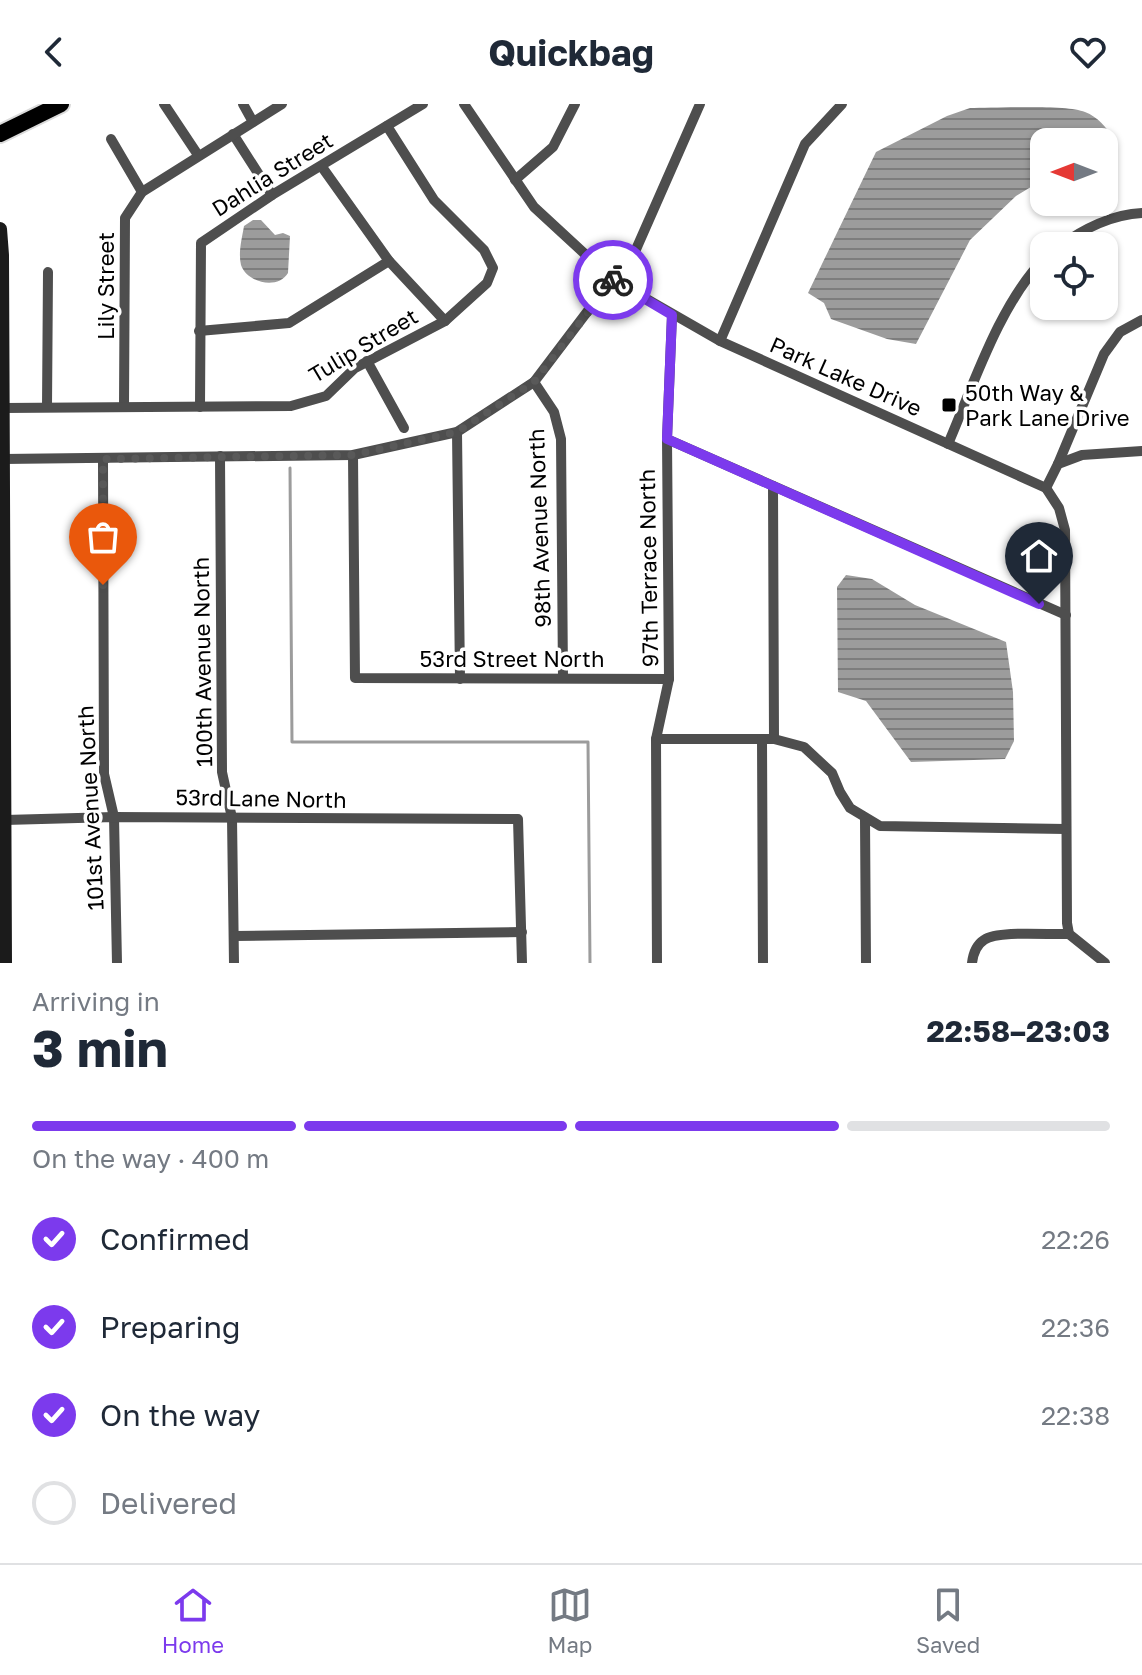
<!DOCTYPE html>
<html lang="en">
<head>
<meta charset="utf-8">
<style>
	:root { --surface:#fff; --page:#f6f6f7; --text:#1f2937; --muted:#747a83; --line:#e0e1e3; --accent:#7c3aed }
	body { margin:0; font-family:"Golos Text",sans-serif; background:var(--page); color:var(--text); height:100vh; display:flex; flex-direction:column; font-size:30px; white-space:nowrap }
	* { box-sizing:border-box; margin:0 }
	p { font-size:26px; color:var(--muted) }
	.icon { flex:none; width:44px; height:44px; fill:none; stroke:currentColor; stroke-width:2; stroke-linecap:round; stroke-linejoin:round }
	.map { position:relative; height:859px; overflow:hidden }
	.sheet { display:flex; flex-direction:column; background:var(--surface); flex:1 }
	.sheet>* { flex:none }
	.needle { width:52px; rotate:270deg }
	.buttons { position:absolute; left:1030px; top:24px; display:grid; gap:16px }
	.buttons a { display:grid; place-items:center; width:88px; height:88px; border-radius:16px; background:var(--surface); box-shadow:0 2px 6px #0004; font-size:40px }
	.pin { position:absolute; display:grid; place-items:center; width:68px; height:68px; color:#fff; margin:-82px -34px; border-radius:50% 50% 50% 0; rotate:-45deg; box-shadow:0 0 8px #0007 }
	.pin .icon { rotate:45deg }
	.courier { position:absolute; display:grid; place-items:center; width:80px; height:80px; margin:-40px; border:6px solid #7c3aed; border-radius:50%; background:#fff; color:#222; box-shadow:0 2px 10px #0007 }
	.head em { font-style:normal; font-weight:700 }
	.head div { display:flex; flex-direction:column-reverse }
	.head { display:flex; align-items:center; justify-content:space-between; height:136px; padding:0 32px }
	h1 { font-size:52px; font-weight:700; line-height:60px }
	.bar { display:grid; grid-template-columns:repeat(4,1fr); gap:12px 8px; align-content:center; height:96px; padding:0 32px }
	.bar i { height:10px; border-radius:6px; background:var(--line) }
	.bar .on { background:var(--accent) }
	.bar p { grid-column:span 4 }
	ol { padding:0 32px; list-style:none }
	li { display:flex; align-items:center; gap:24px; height:88px }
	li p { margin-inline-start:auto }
	li .icon { padding:8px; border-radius:50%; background:var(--accent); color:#fff; stroke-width:4 }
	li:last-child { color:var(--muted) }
	li i { width:44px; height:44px; border:4px solid var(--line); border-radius:50% }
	header { display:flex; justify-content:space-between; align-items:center; height:104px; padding:0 32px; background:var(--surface); font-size:36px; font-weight:700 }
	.tabs { display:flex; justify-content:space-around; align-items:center; height:112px; border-top:2px solid var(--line); background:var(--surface); font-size:22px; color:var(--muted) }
	.tabs a { display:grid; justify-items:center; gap:4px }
	.tabs .on { color:var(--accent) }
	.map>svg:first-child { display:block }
	.water { fill:url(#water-rules) }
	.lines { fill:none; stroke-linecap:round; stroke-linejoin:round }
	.stream { stroke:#9c9c9c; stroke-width:3 }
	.primary-casing { stroke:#dbdbdb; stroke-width:20 }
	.street { stroke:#4e4e4e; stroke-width:10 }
	.secondary { stroke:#1b1b1b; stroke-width:14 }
	.primary { stroke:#000; stroke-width:16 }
	.done { stroke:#595959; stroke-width:8; stroke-dasharray:0 14.4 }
	.route { stroke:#7c3aed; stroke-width:10 }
	.poi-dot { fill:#000; stroke:#fff; stroke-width:3 }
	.labels { text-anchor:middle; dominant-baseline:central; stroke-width:7; stroke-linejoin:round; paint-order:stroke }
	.street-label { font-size:22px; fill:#000; stroke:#fff }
	.poi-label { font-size:22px; fill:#000; stroke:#fff; text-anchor:start }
</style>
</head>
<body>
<header><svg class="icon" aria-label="back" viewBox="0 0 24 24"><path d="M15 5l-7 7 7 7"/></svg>Quickbag<svg class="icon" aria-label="heart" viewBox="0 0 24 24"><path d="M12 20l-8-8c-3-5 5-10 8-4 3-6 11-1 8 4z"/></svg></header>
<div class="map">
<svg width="1142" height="859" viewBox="0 0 1142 859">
	<defs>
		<pattern id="water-rules" width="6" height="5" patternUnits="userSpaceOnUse" patternTransform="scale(2)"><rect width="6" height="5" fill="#9c9c9c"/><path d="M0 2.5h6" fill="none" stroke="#7d7d7d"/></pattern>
	</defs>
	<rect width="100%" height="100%" fill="#fff"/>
	<g class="water">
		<path d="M970 4C995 4 1065 0 1085 8 1098 13 1106 23 1113 34L1104 39 1044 38V75L1016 92 970 136 916 240 887 235 831 215 824 199 808 189 876 48 947 12Z"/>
		<path d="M253 116H261L275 131 283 129 290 132 288 169C278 186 247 179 241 161 238 149 242 134 244 122Z"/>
		<polygon points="846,471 872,475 915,501 1006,538 1013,588 1014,637 1005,655 911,658 866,597 838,588 837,483"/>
	</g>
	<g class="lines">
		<polyline class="stream" points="290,364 292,638 588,638 590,859"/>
		<defs>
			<polyline id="primary" points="0,30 61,0"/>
		</defs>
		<use href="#primary" class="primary-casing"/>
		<g class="street">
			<polyline points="164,0 198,51"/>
			<polyline points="243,0 253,18"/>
			<polyline points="464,0 534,103 612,175 720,237 1046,384 1059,404 1065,426 1067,819 1069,830 1105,859"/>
			<polyline points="233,30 272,91"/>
			<polyline points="111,35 142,88"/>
			<polyline points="322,63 389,157 445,217"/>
			<polyline points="515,76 553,43 575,0"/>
			<path d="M1060 142C1083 125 1113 110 1142 109"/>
			<polyline points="199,227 289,219 389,157"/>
			<polyline points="720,237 805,40 842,0"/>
			<polyline points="367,257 404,324"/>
			<polyline points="534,278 554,308 561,335 563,574"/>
			<polyline points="47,303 48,168"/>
			<polyline points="124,303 125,114 142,88 282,0"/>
			<polyline points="200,303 201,139 272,91 423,0"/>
			<polyline points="3,304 291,302 326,292 355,264 445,217 487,179 493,164 484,146 434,96 387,22"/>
			<polyline points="457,328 460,575"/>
			<polyline points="667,335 1066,511"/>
			<path d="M948 340C973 282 1000 199 1044 155"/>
			<polyline points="353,351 355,574 669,575"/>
			<polyline points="220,352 222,668 232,714 234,859"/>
			<polyline points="3,355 353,351 457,328 534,278 612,175 630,159 700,0"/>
			<polyline points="103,355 104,670 114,713 117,859"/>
			<polyline points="1058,360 1104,250 1120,228 1142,216"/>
			<polyline points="773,382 774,635"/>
			<polyline points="1046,384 1058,360 1082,351 1142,347"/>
			<polyline points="656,635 774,635 804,643 832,669 840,688 850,704 880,722 1066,725"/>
			<polyline points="762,635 763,859"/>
			<polyline points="865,715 866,859"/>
			<polyline points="5,716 114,713 518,715 522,859"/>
			<polyline points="234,832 522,828"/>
			<polyline points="657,859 656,635 669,575 667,335 672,211"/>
			<path d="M972 859C973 851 976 841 984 836 998 826 1050 831 1069 830"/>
		</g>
		<polyline class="secondary" points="0,125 2,151 5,859"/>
		<use href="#primary" class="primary"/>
	</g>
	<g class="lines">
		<polyline class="done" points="103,481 103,355 353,351 457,328 534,278 613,176"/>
		<polyline class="route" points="613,176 672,211 667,335 1039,500"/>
	</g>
	<rect class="poi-dot" x="941" y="293" width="16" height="16" rx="4"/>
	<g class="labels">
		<g class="street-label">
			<text transform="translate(272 70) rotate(-32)">Dahlia Street</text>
			<text transform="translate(105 182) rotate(-90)">Lily Street</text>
			<text transform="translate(363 241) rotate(-31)">Tulip Street</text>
			<text transform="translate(846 272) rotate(24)">Park Lake Drive</text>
			<text transform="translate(539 424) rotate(-92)">98th Avenue North</text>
			<text transform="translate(648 464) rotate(-91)">97th Terrace North</text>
			<text x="512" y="554">53rd Street North</text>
			<text transform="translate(202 558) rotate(-91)">100th Avenue North</text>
			<text transform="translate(261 694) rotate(1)">53rd Lane North</text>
			<text transform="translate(90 704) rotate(-93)">101st Avenue North</text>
		</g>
		<g class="poi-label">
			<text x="965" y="288">50th Way &amp;<tspan x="965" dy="25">Park Lane Drive</tspan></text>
		</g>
	</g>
</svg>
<div class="buttons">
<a><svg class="needle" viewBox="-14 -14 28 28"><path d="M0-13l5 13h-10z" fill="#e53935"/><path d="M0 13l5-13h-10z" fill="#747a83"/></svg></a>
<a><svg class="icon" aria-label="locate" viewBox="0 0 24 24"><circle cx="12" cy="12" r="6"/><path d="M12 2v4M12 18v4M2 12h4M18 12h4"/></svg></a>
</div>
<div class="pin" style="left:103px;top:481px;background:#ea580c"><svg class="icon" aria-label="bag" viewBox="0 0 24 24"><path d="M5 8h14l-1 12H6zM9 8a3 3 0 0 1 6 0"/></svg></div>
<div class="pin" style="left:1039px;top:500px;background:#1f2937"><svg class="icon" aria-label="home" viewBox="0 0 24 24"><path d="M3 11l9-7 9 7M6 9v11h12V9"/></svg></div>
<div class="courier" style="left:613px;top:176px"><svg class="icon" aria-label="bike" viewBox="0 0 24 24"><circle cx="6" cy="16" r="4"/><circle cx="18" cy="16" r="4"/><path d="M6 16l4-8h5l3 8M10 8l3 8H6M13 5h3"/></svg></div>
</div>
<section class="sheet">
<div class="head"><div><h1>3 min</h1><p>Arriving in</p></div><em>22:58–23:03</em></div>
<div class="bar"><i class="on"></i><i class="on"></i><i class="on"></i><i></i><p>On the way · 400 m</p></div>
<ol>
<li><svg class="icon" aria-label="check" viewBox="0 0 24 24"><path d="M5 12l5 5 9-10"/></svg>Confirmed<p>22:26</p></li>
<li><svg class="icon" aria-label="check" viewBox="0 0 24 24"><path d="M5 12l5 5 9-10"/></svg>Preparing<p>22:36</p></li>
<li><svg class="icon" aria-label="check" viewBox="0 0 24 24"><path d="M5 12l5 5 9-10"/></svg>On the way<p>22:38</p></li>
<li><i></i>Delivered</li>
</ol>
</section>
<nav class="tabs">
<a class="on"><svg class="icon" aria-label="home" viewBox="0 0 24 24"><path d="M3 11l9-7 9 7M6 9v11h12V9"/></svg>Home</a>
<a><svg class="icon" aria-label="map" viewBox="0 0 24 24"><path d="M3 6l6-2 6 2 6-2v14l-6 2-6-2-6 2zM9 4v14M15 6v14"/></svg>Map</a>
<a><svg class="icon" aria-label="saved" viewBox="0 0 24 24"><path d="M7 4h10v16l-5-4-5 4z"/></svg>Saved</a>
</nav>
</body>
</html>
